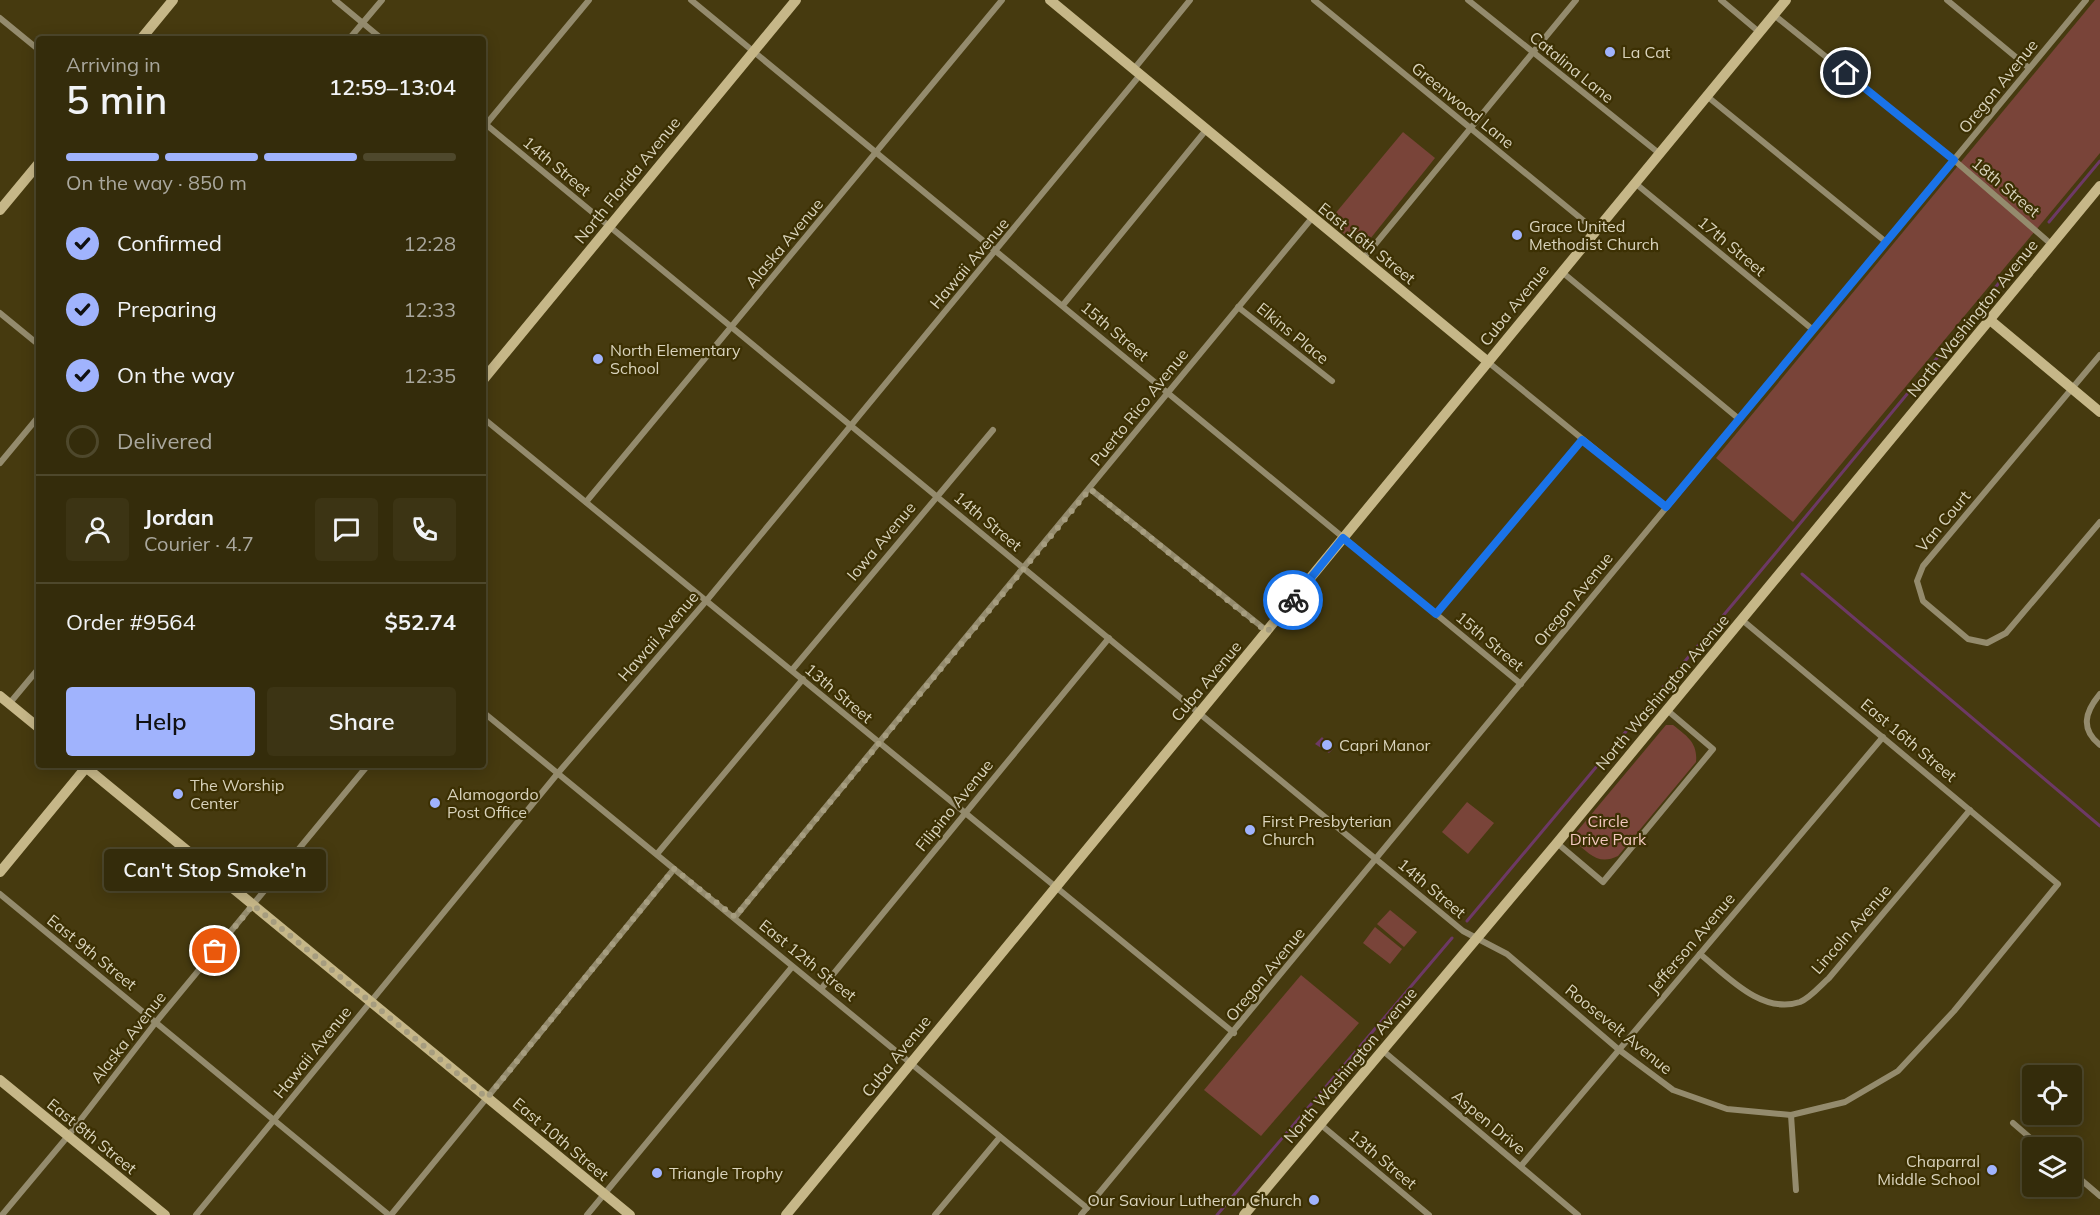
<!DOCTYPE html>
<html lang="en">
<head>
<meta charset="utf-8">
<style>
	:root { --surface:#342c0b; --page:#3c3414; --text:#f1f3f6; --muted:#a9a79d; --line:#4e482c; --accent:#a0b3fd }
	body { margin:0; font-family:Mulish,sans-serif; background:var(--page); color:var(--text); height:100vh; display:flex; flex-direction:column; font-size:22px; white-space:nowrap }
	* { box-sizing:border-box; margin:0 }
	p { font-size:20px; color:var(--muted) }
	.icon { flex:none; width:33px; height:33px; fill:none; stroke:currentColor; stroke-width:2; stroke-linecap:round; stroke-linejoin:round }
	.map { position:relative; flex:1; overflow:hidden }
	.side { position:absolute; left:36px; top:36px; width:450px; height:732px; display:flex; flex-direction:column; background:var(--surface); border-radius:6px; box-shadow:0 3px 15px #0003,0 0 0 2px var(--line) }
	.side>* { flex:none }
	.tools { position:absolute; left:2022px; top:1065px; display:grid; gap:12px }
	.tools a { display:grid; place-items:center; width:60px; height:60px; border-radius:6px; background:var(--surface); box-shadow:0 3px 15px #0003,0 0 0 2px var(--line); font-size:30px }
	.pin { position:absolute; display:grid; place-items:center; width:51px; height:51px; color:#fff; margin:-26px; border:3px solid #fff; border-radius:50%; box-shadow:0 2px 6px #0007 }
	.courier { position:absolute; display:grid; place-items:center; width:60px; height:60px; margin:-30px; border:4px solid #1a73e8; border-radius:50%; background:#fff; color:#222; box-shadow:0 2px 8px #0007 }
	.bubble { position:absolute; height:42px; border-radius:6px; background:var(--surface); box-shadow:0 3px 15px #0003,0 0 0 2px var(--line); font-size:20px; font-weight:600; line-height:42px; text-align:center }
	.summary em { font-style:normal; font-weight:600 }
	.summary div { display:flex; flex-direction:column-reverse }
	.summary { display:flex; align-items:center; justify-content:space-between; height:102px; padding:0 30px }
	h1 { font-size:39px; font-weight:600; line-height:45px }
	.bar { display:grid; grid-template-columns:repeat(4,1fr); gap:9px 6px; align-content:center; height:72px; padding:0 30px }
	.bar i { height:8px; border-radius:4px; background:var(--line) }
	.bar .active { background:var(--accent) }
	.bar p { grid-column:span 4 }
	.line { display:flex; align-items:center; gap:15px; padding:0 30px; border-top:2px solid var(--line) }
	.line div { flex:1 }
	.round { display:grid; place-items:center; flex:none; width:63px; height:63px; border-radius:6px; background:var(--page) }
	ol { padding:0 30px; list-style:none }
	li { display:flex; align-items:center; gap:18px; height:66px }
	li p { margin-inline-start:auto }
	li .icon { padding:6px; border-radius:50%; background:var(--accent); color:#111; stroke-width:4 }
	li:last-child { color:var(--muted) }
	li i { width:33px; height:33px; border:3px solid var(--line); border-radius:50% }
	.button { display:flex; gap:12px; margin-top:auto; padding:12px 30px }
	.button a { flex:1; height:69px; border-radius:6px; background:var(--accent); color:#111; font-size:24px; font-weight:600; line-height:69px; text-align:center }
	.button a+a { background:var(--page); color:var(--text) }
	.map>svg:first-child { display:block }
	.green { fill:#794439 }
	.water { fill:#6d3965 }
	.lines { fill:none; stroke-linecap:round; stroke-linejoin:round }
	.stream { stroke:#6d3965; stroke-width:3 }
	.street { stroke:#948b6d; stroke-width:6 }
	.secondary { stroke:#c6b788; stroke-width:10 }
	.done { stroke:#a69d7f; stroke-width:6; stroke-dasharray:0 10.8 }
	.route { stroke:#1a73e8; stroke-width:8 }
	.poi-dot { fill:#a0b3fd; stroke:#3c3003; stroke-width:2 }
	.labels { text-anchor:middle; dominant-baseline:central; stroke-width:4.5; stroke-linejoin:round; paint-order:stroke }
	.poi-label { font-size:16px; fill:#d9d3bc; stroke:#3c3003; text-anchor:start }
	.street-label { font-size:16px; fill:#d9d3bc; stroke:#3c3003 }
	.park-label { font-size:16px; fill:#f3c8bf; stroke:#3c3003 }
</style>
</head>
<body>
<div class="map">
<svg width="2100" height="1215" viewBox="0 0 2100 1215">
	<rect width="100%" height="100%" fill="#463a0f"/>
	<g class="green">
		<polygon points="2095,0 2100,0 2100,153 1793,522 1716,458"/>
		<polygon points="1403,132 1435,158 1362,249 1329,221"/>
		<path d="M1666 725H1673C1687 736 1698 743 1696 762L1618 856C1598 866 1589 853 1574 841V835Z"/>
		<polygon points="1467,802 1494,823 1468,854 1442,832"/>
		<polygon points="1390,910 1417,932 1404,947 1377,924"/>
		<polygon points="1375,927 1402,949 1390,964 1363,943"/>
		<polygon points="1301,975 1359,1023 1261,1136 1204,1090"/>
	</g>
	<polygon class="water" points="1322,737 1333,749 1329,753 1315,744"/>
	<g class="lines">
		<g class="stream">
			<polyline points="2049,222 2100,161"/>
			<polyline points="1802,574 2100,826"/>
			<polyline points="1467,921 1774,555 2032,243"/>
			<polyline points="1217,1215 1452,938"/>
		</g>
		<g class="street">
			<polyline points="335,0 382,39"/>
			<polyline points="691,0 1521,684"/>
			<polyline points="1314,0 1595,230"/>
			<polyline points="1468,0 1660,154"/>
			<polyline points="1721,0 1759,32"/>
			<polyline points="1947,0 2029,68"/>
			<polyline points="1774,15 1954,160 2051,244"/>
			<polyline points="0,18 39,50"/>
			<polyline points="349,39 382,0"/>
			<polyline points="1134,69 1190,0"/>
			<polyline points="1708,97 1886,242"/>
			<polyline points="483,122 1463,931 1507,954 1618,1049 1673,1090 1727,1109 1791,1115 1845,1102 1898,1071 1954,1011 2058,884 1741,619"/>
			<polyline points="483,128 589,0"/>
			<polyline points="1635,183 1812,329"/>
			<polyline points="1363,259 1576,0"/>
			<polyline points="1562,272 1739,419"/>
			<polyline points="1063,305 1206,130"/>
			<polyline points="1238,307 1332,381"/>
			<polyline points="0,313 39,345"/>
			<polyline points="2100,355 1923,566 1917,581 1923,601 1968,639 1987,643 2006,633 2100,522"/>
			<polyline points="1488,362 1666,507"/>
			<polyline points="483,418 1234,1033"/>
			<polyline points="0,463 39,416"/>
			<polyline points="1090,489 1267,631"/>
			<polyline points="586,502 1002,0"/>
			<polyline points="1436,614 1582,440"/>
			<polyline points="792,670 993,430"/>
			<path d="M2100 694C2085 712 2080 729 2100 745"/>
			<polyline points="9,704 39,668"/>
			<polyline points="483,712 1087,1208"/>
			<polyline points="1557,843 1603,882 1713,749 1667,710"/>
			<polyline points="657,854 803,679"/>
			<polyline points="0,894 389,1215"/>
			<polyline points="735,917 1312,218"/>
			<path d="M1700 954C1727 976 1762 1015 1800 1002 1810 998 1821 985 1829 978L1970 810"/>
			<polyline points="821,989 1109,638"/>
			<polyline points="1382,1050 1578,1215"/>
			<polyline points="1791,1115 1796,1190"/>
			<polyline points="2013,1123 2042,1148"/>
			<polyline points="1320,1124 1429,1215"/>
			<polyline points="1521,1166 1883,737"/>
			<polyline points="2072,1172 2100,1196"/>
			<polyline points="2,1215 68,1136 156,1022 368,765"/>
			<polyline points="196,1215 558,773 707,600 1140,75"/>
			<polyline points="391,1215 674,869"/>
			<polyline points="587,1215 792,967"/>
			<polyline points="935,1215 1000,1137"/>
			<polyline points="1081,1215 2086,0"/>
		</g>
		<g class="secondary">
			<polyline points="1050,0 1487,361"/>
			<polyline points="141,39 173,0"/>
			<polyline points="0,210 39,163"/>
			<polyline points="1990,320 2100,412"/>
			<polyline points="483,380 796,0"/>
			<polyline points="0,696 39,728"/>
			<polyline points="83,765 630,1215"/>
			<polyline points="0,872 88,765"/>
			<polyline points="0,1080 165,1215"/>
			<polyline points="786,1215 1786,0"/>
			<polyline points="1244,1215 1557,843 2100,186"/>
		</g>
	</g>
	<g class="lines">
		<polyline class="done" points="215,951 253,905 487,1098 674,869 735,917 1090,489 1267,632 1293,600"/>
		<polyline class="route" points="1293,600 1343,538 1436,614 1582,440 1666,507 1954,160 1846,73"/>
	</g>
	<g class="poi-dot">
		<circle cx="1610" cy="52" r="6"/>
		<circle cx="1517" cy="235" r="6"/>
		<circle cx="598" cy="359" r="6"/>
		<circle cx="1327" cy="745" r="6"/>
		<circle cx="178" cy="794" r="6"/>
		<circle cx="435" cy="803" r="6"/>
		<circle cx="1250" cy="830" r="6"/>
		<circle cx="1992" cy="1170" r="6"/>
		<circle cx="657" cy="1173" r="6"/>
		<circle cx="1314" cy="1200" r="6"/>
	</g>
	<g class="labels">
		<g class="poi-label">
			<text x="1622" y="52">La Cat</text>
			<text x="1529" y="226">Grace United<tspan x="1529" dy="18">Methodist Church</tspan></text>
			<text x="610" y="350">North Elementary<tspan x="610" dy="18">School</tspan></text>
			<text x="1339" y="745">Capri Manor</text>
			<text x="190" y="785">The Worship<tspan x="190" dy="18">Center</tspan></text>
			<text x="447" y="794">Alamogordo<tspan x="447" dy="18">Post Office</tspan></text>
			<text x="1262" y="821">First Presbyterian<tspan x="1262" dy="18">Church</tspan></text>
			<text x="1980" y="1161" text-anchor="end">Chaparral<tspan x="1980" dy="18">Middle School</tspan></text>
			<text x="669" y="1173">Triangle Trophy</text>
			<text x="1302" y="1200" text-anchor="end">Our Saviour Lutheran Church</text>
		</g>
		<g class="street-label">
			<text transform="translate(1572 67) rotate(39)">Catalina Lane</text>
			<text transform="translate(1998 86) rotate(-51)">Oregon Avenue</text>
			<text transform="translate(1463 105) rotate(39)">Greenwood Lane</text>
			<text transform="translate(557 166) rotate(40)">14th Street</text>
			<text transform="translate(627 180) rotate(-51)">North Florida Avenue</text>
			<text transform="translate(2006 187) rotate(40)">18th Street</text>
			<text transform="translate(784 243) rotate(-50)">Alaska Avenue</text>
			<text transform="translate(1367 243) rotate(39)">East 16th Street</text>
			<text transform="translate(1732 246) rotate(40)">17th Street</text>
			<text transform="translate(969 263) rotate(-50)">Hawaii Avenue</text>
			<text transform="translate(1514 305) rotate(-51)">Cuba Avenue</text>
			<text transform="translate(1972 318) rotate(-51)">North Washington Avenue</text>
			<text transform="translate(1115 331) rotate(40)">15th Street</text>
			<text transform="translate(1293 333) rotate(39)">Elkins Place</text>
			<text transform="translate(1139 407) rotate(-51)">Puerto Rico Avenue</text>
			<text transform="translate(988 521) rotate(40)">14th Street</text>
			<text transform="translate(1943 521) rotate(-50)">Van Court</text>
			<text transform="translate(881 541) rotate(-50)">Iowa Avenue</text>
			<text transform="translate(1573 599) rotate(-51)">Oregon Avenue</text>
			<text transform="translate(658 636) rotate(-49)">Hawaii Avenue</text>
			<text transform="translate(1490 641) rotate(40)">15th Street</text>
			<text transform="translate(1206 681) rotate(-50)">Cuba Avenue</text>
			<text transform="translate(1662 692) rotate(-50)">North Washington Avenue</text>
			<text transform="translate(839 693) rotate(40)">13th Street</text>
			<text transform="translate(1909 740) rotate(40)">East 16th Street</text>
			<text transform="translate(954 805) rotate(-51)">Filipino Avenue</text>
			<text transform="translate(1432 888) rotate(40)">14th Street</text>
			<text transform="translate(1851 929) rotate(-49)">Lincoln Avenue</text>
			<text transform="translate(1691 943) rotate(-50)">Jefferson Avenue</text>
			<text transform="translate(92 952) rotate(39)">East 9th Street</text>
			<text transform="translate(808 960) rotate(39)">East 12th Street</text>
			<text transform="translate(1265 974) rotate(-51)">Oregon Avenue</text>
			<text transform="translate(1619 1029) rotate(39)">Roosevelt Avenue</text>
			<text transform="translate(128 1037) rotate(-52)">Alaska Avenue</text>
			<text transform="translate(312 1052) rotate(-51)">Hawaii Avenue</text>
			<text transform="translate(896 1056) rotate(-51)">Cuba Avenue</text>
			<text transform="translate(1350 1065) rotate(-50)">North Washington Avenue</text>
			<text transform="translate(1489 1122) rotate(40)">Aspen Drive</text>
			<text transform="translate(92 1136) rotate(39)">East 8th Street</text>
			<text transform="translate(561 1139) rotate(40)">East 10th Street</text>
			<text transform="translate(1383 1159) rotate(40)">13th Street</text>
		</g>
		<g class="park-label">
			<text x="1608" y="821">Circle<tspan x="1608" dy="18">Drive Park</tspan></text>
		</g>
	</g>
</svg>
<div class="tools">
<a><svg class="icon" aria-label="locate" viewBox="0 0 24 24"><circle cx="12" cy="12" r="6"/><path d="M12 2v4M12 18v4M2 12h4M18 12h4"/></svg></a>
<a><svg class="icon" aria-label="layers" viewBox="0 0 24 24"><path d="M12 4l9 5-9 5-9-5zM3 14l9 5 9-5"/></svg></a>
</div>
<div class="pin" style="left:215px;top:951px;background:#ea580c"><svg class="icon" aria-label="bag" viewBox="0 0 24 24"><path d="M5 8h14l-1 12H6zM9 8a3 3 0 0 1 6 0"/></svg></div>
<div class="pin" style="left:1846px;top:73px;background:#1f2937"><svg class="icon" aria-label="home" viewBox="0 0 24 24"><path d="M3 11l9-7 9 7M6 9v11h12V9"/></svg></div>
<div class="courier" style="left:1293px;top:600px"><svg class="icon" aria-label="bike" viewBox="0 0 24 24"><circle cx="6" cy="16" r="4"/><circle cx="18" cy="16" r="4"/><path d="M6 16l4-8h5l3 8M10 8l3 8H6M13 5h3"/></svg></div>
<div class="bubble" style="left:104px;top:849px;width:222px">Can't Stop Smoke'n</div>
<section class="side">
<div class="summary"><div><h1>5 min</h1><p>Arriving in</p></div><em>12:59–13:04</em></div>
<div class="bar"><i class="active"></i><i class="active"></i><i class="active"></i><i></i><p>On the way · 850 m</p></div>
<ol>
<li><svg class="icon" aria-label="check" viewBox="0 0 24 24"><path d="M5 12l5 5 9-10"/></svg>Confirmed<p>12:28</p></li>
<li><svg class="icon" aria-label="check" viewBox="0 0 24 24"><path d="M5 12l5 5 9-10"/></svg>Preparing<p>12:33</p></li>
<li><svg class="icon" aria-label="check" viewBox="0 0 24 24"><path d="M5 12l5 5 9-10"/></svg>On the way<p>12:35</p></li>
<li><i></i>Delivered</li>
</ol>
<div class="line" style="height:108px"><a class="round"><svg class="icon" aria-label="person" viewBox="0 0 24 24"><circle cx="12" cy="8" r="4"/><path d="M4 21q1-7 8-7t8 7"/></svg></a><div><b>Jordan</b><p>Courier · 4.7</p></div><a class="round"><svg class="icon" aria-label="chat" viewBox="0 0 24 24"><path d="M4 5h16v11H9l-5 4z"/></svg></a><a class="round"><svg class="icon" aria-label="phone" viewBox="0 0 24 24"><path d="M5 4h4l2 5-3 2q2 4 5 5l2-3 5 2v4C11 20 4 13 5 4z"/></svg></a></div>
<div class="line" style="height:78px"><div>Order #9564</div><b>$52.74</b></div>
<div class="button"><a>Help</a><a>Share</a></div>
</section>
</div>
</body>
</html>
